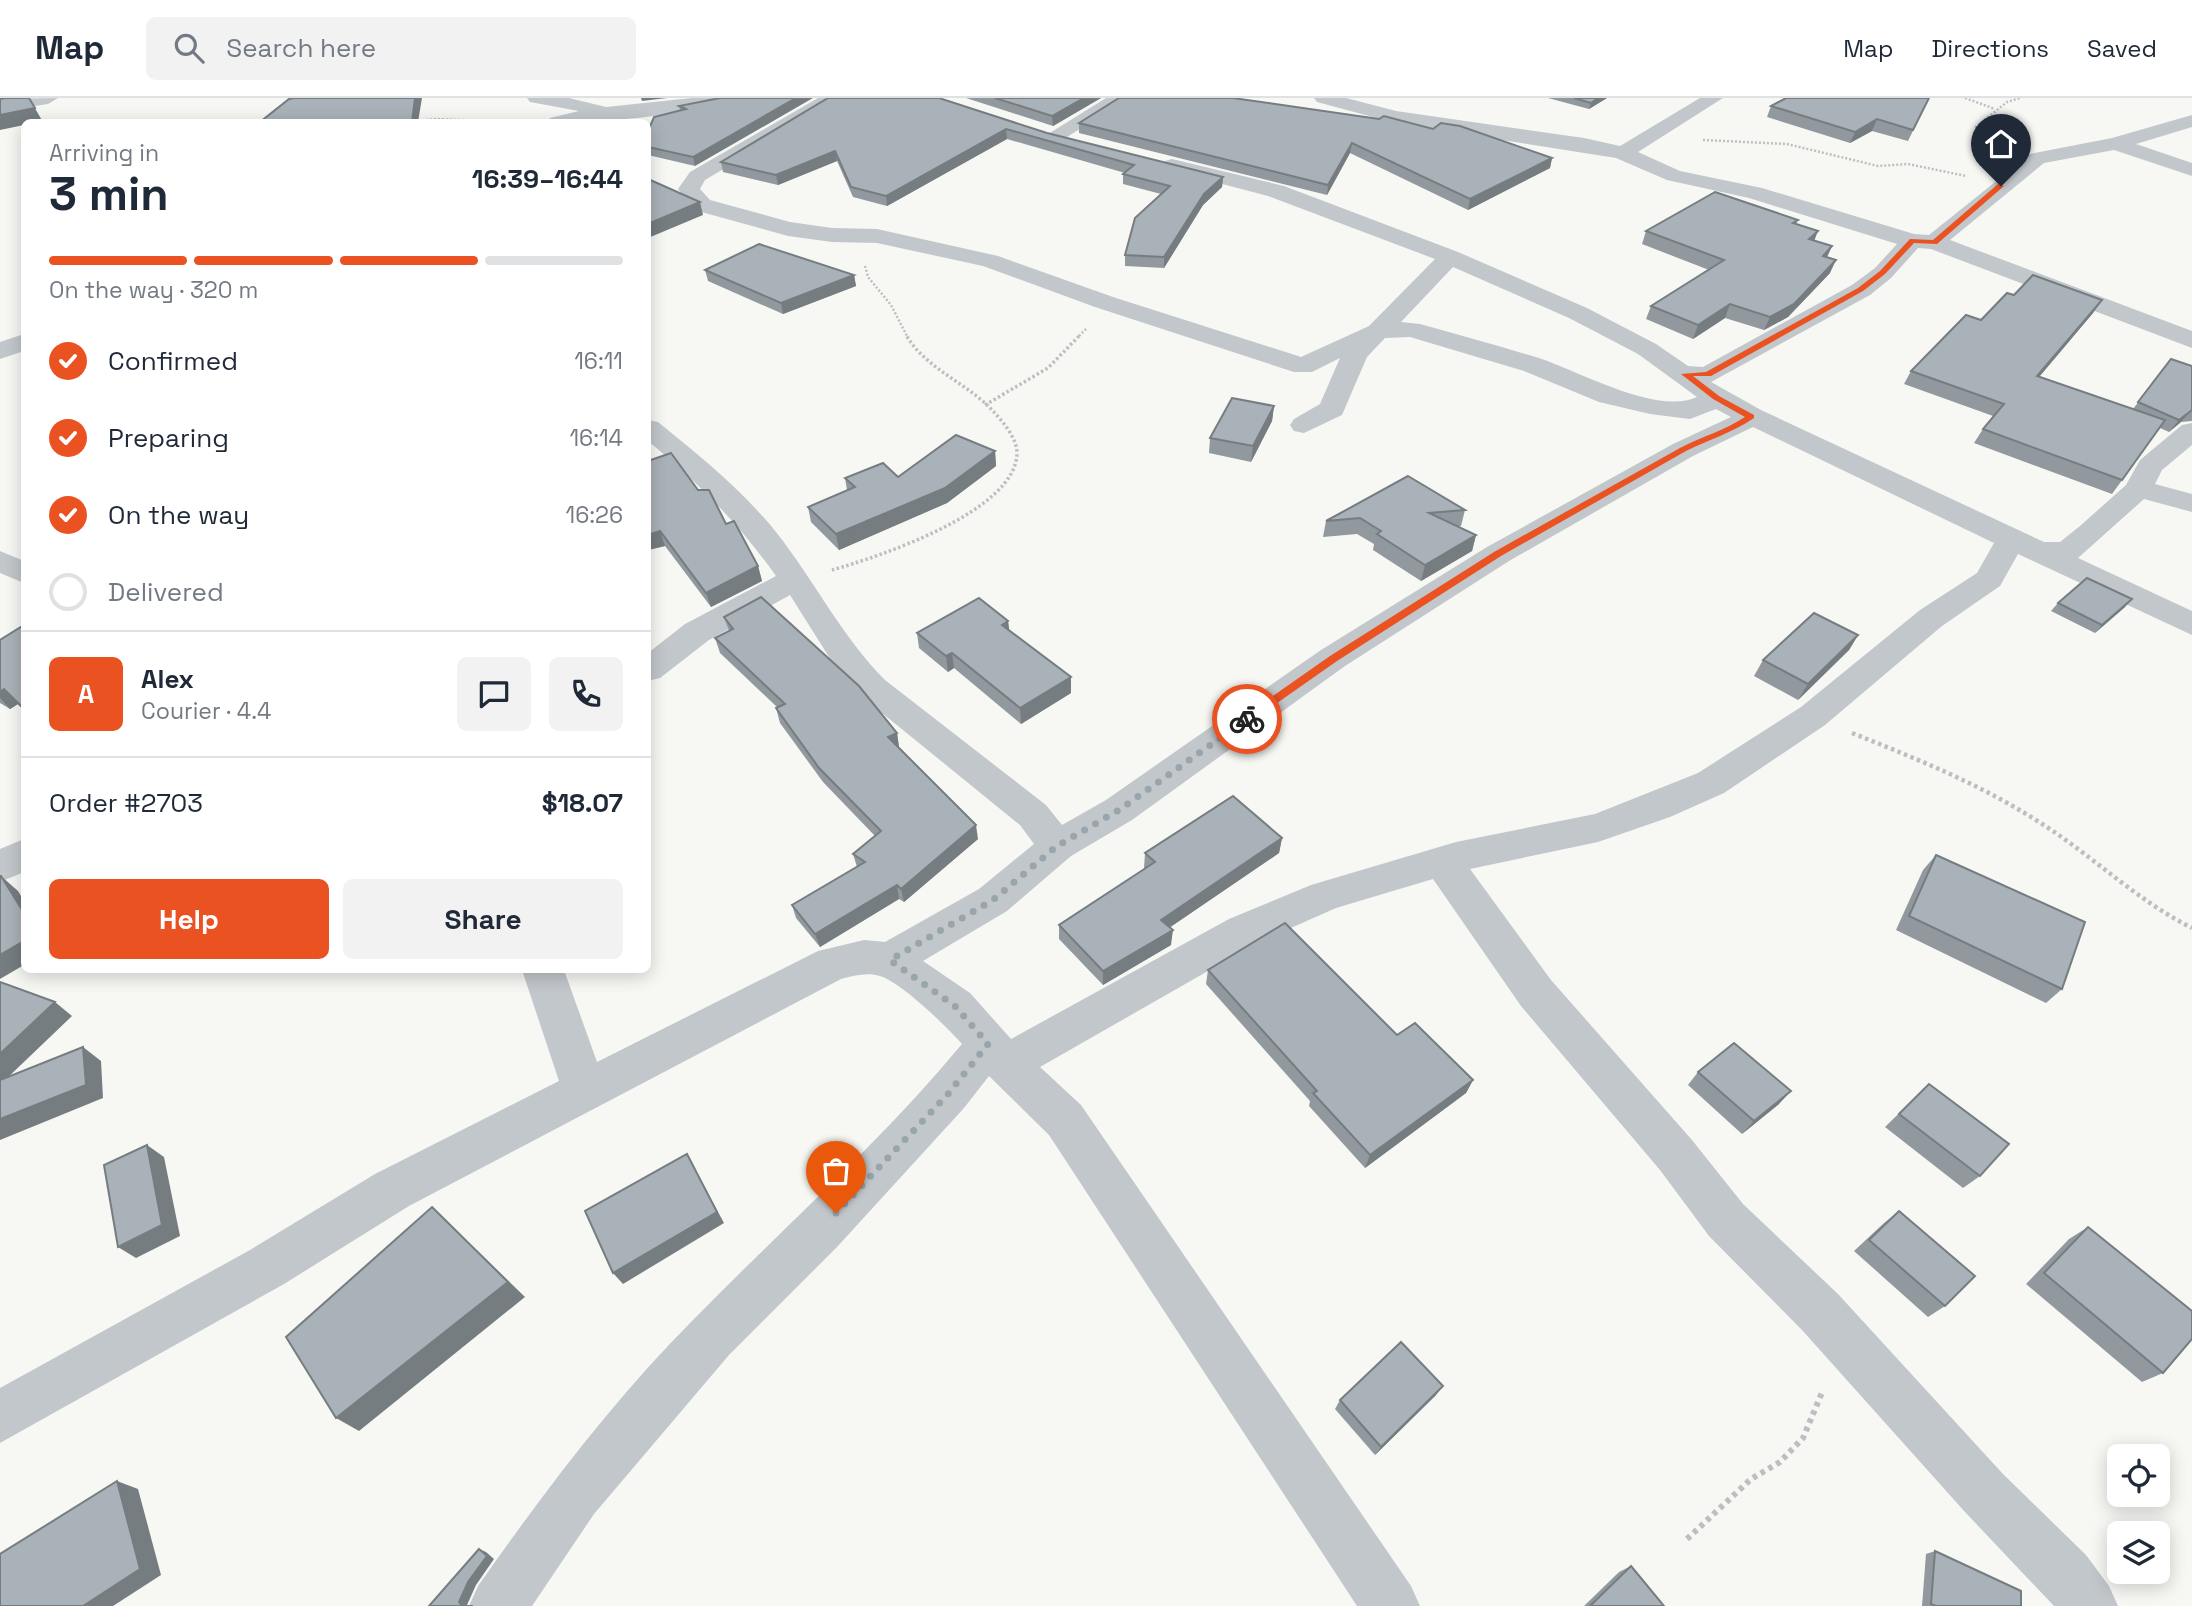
<!DOCTYPE html>
<html lang="en">
<head>
<meta charset="utf-8">
<style>
	:root { --surface:#fff; --page:#f2f2f3; --text:#1f2937; --muted:#747a83; --line:#e0e1e3; --accent:#ea5222 }
	body { margin:0; font-family:"Space Grotesk",sans-serif; background:var(--page); color:var(--text); height:100vh; display:flex; flex-direction:column; font-size:26px; white-space:nowrap }
	* { box-sizing:border-box; margin:0 }
	p { font-size:23px; color:var(--muted) }
	.icon { flex:none; width:38px; height:38px; fill:none; stroke:currentColor; stroke-width:2; stroke-linecap:round; stroke-linejoin:round }
	.map { position:relative; flex:1; overflow:hidden }
	.sheet { position:absolute; left:21px; top:21px; width:630px; height:854px; display:flex; flex-direction:column; background:var(--surface); border-radius:10px; box-shadow:0 4px 18px #0003 }
	.sheet>* { flex:none }
	.fabs { position:absolute; left:2107px; top:1346px; display:grid; gap:14px }
	.fabs a { display:grid; place-items:center; width:63px; height:63px; border-radius:10px; background:var(--surface); box-shadow:0 4px 18px #0003; font-size:35px }
	.pin { position:absolute; display:grid; place-items:center; width:60px; height:60px; color:#fff; margin:-72px -30px; border-radius:50% 50% 50% 0; rotate:-45deg; box-shadow:0 0 7px #0007 }
	.pin .icon { rotate:45deg }
	.courier { position:absolute; display:grid; place-items:center; width:70px; height:70px; margin:-35px; border:5px solid #ea5222; border-radius:50%; background:#fff; color:#222; box-shadow:0 2px 9px #0007 }
	.overview em { font-style:normal; font-weight:700 }
	.overview div { display:flex; flex-direction:column-reverse }
	.overview { display:flex; align-items:center; justify-content:space-between; height:119px; padding:0 28px }
	h1 { font-size:46px; font-weight:700; line-height:52px }
	.bar { display:grid; grid-template-columns:repeat(4,1fr); gap:10px 7px; align-content:center; height:84px; padding:0 28px }
	.bar i { height:9px; border-radius:5px; background:var(--line) }
	.bar .current { background:var(--accent) }
	.bar p { grid-column:span 4 }
	.line { display:flex; align-items:center; gap:18px; padding:0 28px; border-top:2px solid var(--line) }
	.line div { flex:1 }
	.round { display:grid; place-items:center; flex:none; width:74px; height:74px; border-radius:10px; background:var(--page) }
	ol { padding:0 28px; list-style:none }
	li { display:flex; align-items:center; gap:21px; height:77px }
	li p { margin-inline-start:auto }
	li .icon { padding:7px; border-radius:50%; background:var(--accent); color:#fff; stroke-width:4 }
	li:last-child { color:var(--muted) }
	li i { width:38px; height:38px; border:4px solid var(--line); border-radius:50% }
	.cta { display:flex; gap:14px; margin-top:auto; padding:14px 28px }
	.cta a { flex:1; height:80px; border-radius:10px; background:var(--accent); color:#fff; font-size:28px; font-weight:700; line-height:80px; text-align:center }
	.cta a+a { background:var(--page); color:var(--text) }
	header { display:flex; align-items:center; gap:42px; box-sizing:border-box; height:98px; padding:0 35px; background:var(--surface); border-bottom:2px solid var(--line) }
	header strong { font-size:33px }
	nav { display:flex; gap:38px; margin-inline-start:auto; font-size:24px }
	.search { width:490px; height:63px; background:var(--page); display:flex; align-items:center; gap:18px; box-sizing:border-box; padding:0 24px; border-radius:10px; color:var(--muted); font-size:26px }
	.map>svg:first-child { display:block }
	.lines { fill:none; stroke-linecap:round; stroke-linejoin:round }
	.path-far3 { stroke:#bcbfc2; stroke-width:2.5; stroke-dasharray:2 2; stroke-linecap:butt }
	.path-far2 { stroke:#bcbfc2; stroke-width:3.5; stroke-dasharray:2.5 2.5; stroke-linecap:butt }
	.path-far1 { stroke:#bcbfc2; stroke-width:4.5; stroke-dasharray:3.5 3.5; stroke-linecap:butt }
	.path { stroke:#bcbfc2; stroke-width:6; stroke-dasharray:4.5 4.5; stroke-linecap:butt }
	.minor { fill:#c2c7cb; fill-rule:evenodd }
	.wall { fill:#91999e }
	.shaded-wall { fill:#767d81 }
	.building { fill:#a9b2b8; stroke:#767d81; stroke-width:2 }
	.route { fill:#ea5222 }
	.done { stroke:#98a5ad; stroke-width:7; stroke-dasharray:0 12.6 }
</style>
</head>
<body>
<header>
<strong>Map</strong>
<div class="search"><svg class="icon" aria-label="search" viewBox="0 0 24 24"><circle cx="10" cy="10" r="6"/><path d="M15 15l6 6"/></svg>Search here</div>
<nav><a>Map</a><a>Directions</a><a>Saved</a></nav>
</header>
<div class="map">
<svg width="2192" height="1508" viewBox="0 0 2192 1508">
	<rect width="100%" height="100%" fill="#f7f8f4"/>
	<g class="lines">
		<g class="path-far3">
			<polyline points="1965,0 1995,11"/>
			<polyline points="406,24 436,21 514,24"/>
			<polyline points="1703,42 1787,46 1878,68 1908,66 1966,78"/>
			<polyline points="2002,48 1980,36 1976,29 2007,4 2020,0"/>
			<polyline points="865,168 868,179 891,207 907,238"/>
			<polyline points="1079,238 1086,231"/>
		</g>
		<g class="path-far2">
			<polyline points="985,307 1048,270 1080,237"/>
			<path d="M832 472C878 459 1018 413 1017 354 1016 339 1003 324 993 313 966 284 927 272 906 237"/>
		</g>
		<path class="path-far1" d="M1852 635C1917 661 1980 686 2039 724 2092 757 2136 802 2192 830"/>
		<polyline class="path" points="1687,1441 1751,1381 1780,1364 1803,1340 1823,1292"/>
		<g class="minor">
			<polygon points="58,0 48,6 0,13 0,1"/>
			<path d="M527 0H569L606 9 692 0H734L731 4C673 19 607 24 547 24L550 20 579 13 530 4Z"/>
			<path d="M818 0H842L705 82 700 91 710 102 790 124 832 130 877 131 998 158 1113 199 1301 259 1369 228 1435 161 1268 98 1165 71 1162 67 1165 63 1172 61 1284 88 1458 154 1587 210 1656 246 1688 268 1703 269 1852 187 1875 170 1897 146 1749 100 1667 82 1616 60 1395 25 1317 4 1314 0H1346L1396 13 1584 40 1620 48 1700 0H1723L1638 54 1680 73 1762 90 1914 136 1929 137 2030 56 2112 40 2192 17V29L2136 46 2192 65V78L2114 52 2044 65 1950 142 2192 233V250L1931 151 1918 150 1891 180 1870 197 1711 284 1761 312 2044 444H2060L2080 428 2126 387 2140 362 2182 327 2192 325V347L2162 372 2155 386 2192 396V414L2144 401 2078 460 2192 513V537L2018 456 2000 488 1942 528 1825 627 1724 695 1670 719 1598 744 1470 771 1551 882 1692 1042 1743 1106 1838 1196 2003 1376 2086 1457 2109 1488 2118 1508H2054L1965 1414 1802 1232 1709 1138 1660 1072 1521 908 1433 781 1336 810 1257 845 1040 969 1081 1007 1411 1488 1420 1508H1357L1049 1037 989 978 964 1010 837 1149 729 1257 594 1416 532 1508H469L478 1488C544 1394 614 1301 695 1220 784 1129 880 1045 962 946 946 928 902 885 880 878 867 874 853 878 841 881L409 1108 284 1186 0 1345V1290L250 1152 375 1076 559 983 522 872H564L597 964 818 853 864 842 885 844 979 791 1034 746 1020 727 861 598 841 578 790 497 709 542 660 580 648 583V555L685 526 776 478C739 426 697 383 648 343V322L658 324C700 358 742 392 776 434 814 482 842 539 885 582L1046 707 1062 727 1106 702 1321 552 1487 449 1673 346 1731 319 1716 311 1690 321 1650 316 1599 304 1524 273 1410 239 1385 240 1367 259 1342 317 1304 335 1294 333 1290 327 1294 321 1320 306 1340 260 1312 274H1294L1095 209 983 168 877 145 832 144 788 138 694 112 678 91 690 74ZM1453 169 1569 220 1638 256 1697 299C1658 318 1578 273 1539 260 1499 248 1459 237 1420 226L1401 224ZM1753 329 1994 445 1977 475 1920 512 1801 609 1698 675 1595 716 1456 744 1311 787 1229 821 1011 941 970 895 923 863 1007 813 1071 758 1132 722 1345 568 1509 463 1693 358Z"/>
			<polygon points="1106,0 1130,0 1062,42 1048,42 1045,38"/>
			<polygon points="24,236 24,253 0,261 0,244"/>
			<polygon points="0,453 24,463 24,485 0,475"/>
			<polygon points="24,741 24,774 0,784 0,751"/>
		</g>
	</g>
	<g class="wall">
		<polygon points="720,0 695,68 648,57 648,33 680,12 679,8"/>
		<polygon points="828,0 1047,35 1223,79 1222,89 1203,107 1164,170 1125,168 1125,157 1161,96 1123,86 1123,76 1125,75 1007,41 887,108 853,99 837,63 778,87 723,74 721,64"/>
		<polygon points="966,0 1101,0 1053,28"/>
		<polygon points="1548,0 1607,0 1589,11"/>
		<polygon points="1929,0 1908,43 1872,33 1850,45 1767,19 1771,8"/>
		<polygon points="1079,25 1433,31 1552,60 1550,70 1468,112 1350,55 1327,97 1079,35"/>
		<polygon points="1798,122 1796,126 1814,143 1832,148 1827,159 1830,175 1788,219 1764,232 1725,220 1693,241 1646,221 1651,208 1709,172 1642,146 1646,133"/>
		<polygon points="705,172 854,177 856,188 783,216 708,183"/>
		<polygon points="2014,197 2102,202 2093,215 2039,279 2133,311 2171,261 2192,268 2192,323 2181,324 2169,334 2160,330 2112,396 1974,345 1983,331 1993,318 1904,286 1911,273"/>
		<polygon points="1274,308 1272,323 1251,364 1209,355 1210,340"/>
		<polygon points="995,353 996,368 947,405 839,452 811,424 808,409 847,392 845,380 898,379"/>
		<polygon points="648,363 698,392 726,426 758,468 762,483 711,509 665,448 648,452"/>
		<polygon points="1465,412 1461,428 1456,428 1476,437 1472,453 1421,483 1373,452 1374,446 1357,436 1323,439 1326,423"/>
		<polygon points="2058,505 2125,509 2095,535 2051,513"/>
		<polygon points="724,519 897,635 899,649 978,741 904,804 899,801 820,849 796,820 792,807 857,769 853,756 875,738 823,684 780,625 776,610 777,609 720,555 715,540 729,533"/>
		<polygon points="1008,523 1009,532 1071,579 1071,595 1021,626 954,570 948,574 919,550 917,535"/>
		<polygon points="24,527 24,612 18,606 10,611 0,605 0,542"/>
		<polygon points="1858,537 1849,552 1798,602 1754,578 1763,562"/>
		<polygon points="1282,740 1279,755 1169,830 1171,847 1103,887 1059,841 1059,827 1145,771 1144,770 1145,755"/>
		<polygon points="1936,757 2062,891 2046,905 1896,832 1923,772"/>
		<polygon points="1208,872 1397,937 1473,982 1466,995 1365,1070 1309,1008 1310,1003 1206,886"/>
		<polygon points="1698,974 1779,1006 1742,1036 1688,987"/>
		<polygon points="1929,986 1980,1078 1963,1090 1885,1029"/>
		<polygon points="1899,1113 1945,1208 1928,1219 1854,1153 1884,1125"/>
		<polygon points="2088,1129 2163,1275 2142,1284 2026,1186 2069,1141"/>
		<polygon points="1436,1297 1375,1357 1335,1311 1340,1302"/>
		<polygon points="1935,1453 2021,1508 1922,1508 1926,1456"/>
		<polygon points="1631,1468 1664,1508 1584,1508 1619,1474"/>
	</g>
	<g class="shaded-wall">
		<polygon points="29,0 43,24 24,24 24,27 0,32 0,17"/>
		<polygon points="415,0 422,0 418,24 411,24"/>
		<polygon points="641,0 667,0 642,3"/>
		<polygon points="796,0 813,0 695,68 693,59"/>
		<polygon points="1084,0 1101,0 1053,28 1052,18"/>
		<polygon points="1598,0 1607,0 1589,11 1591,5"/>
		<polygon points="1877,21 1872,33 1850,45 1855,34"/>
		<polygon points="1006,31 1007,41 887,108 886,98"/>
		<polygon points="1352,45 1350,55 1327,97 1328,87"/>
		<polygon points="835,53 837,63 778,87 776,77"/>
		<polygon points="1552,60 1550,70 1468,112 1470,101"/>
		<polygon points="1223,79 1222,89 1203,107 1164,170 1164,159 1204,96"/>
		<polygon points="700,104 703,117 648,140 648,126"/>
		<polygon points="1818,133 1813,146 1809,141"/>
		<polygon points="1832,148 1826,161 1823,158"/>
		<polygon points="1836,162 1830,175 1788,219 1764,232 1770,219"/>
		<polygon points="854,177 856,188 783,216 781,205"/>
		<polygon points="2102,202 2093,215 2028,292 2037,278"/>
		<polygon points="1730,206 1725,220 1693,241 1698,227"/>
		<polygon points="1274,308 1272,323 1251,364 1253,348"/>
		<polygon points="2191,312 2181,324 2169,334 2179,322"/>
		<polygon points="995,353 996,368 947,405 839,452 836,436"/>
		<polygon points="660,433 665,448 648,452 648,437"/>
		<polygon points="1476,437 1472,453 1421,483 1425,467"/>
		<polygon points="758,468 762,483 711,509 706,495"/>
		<polygon points="2132,501 2125,509 2095,535 2102,527"/>
		<polygon points="1008,523 1010,538 1002,527"/>
		<polygon points="1858,537 1849,552 1798,602 1808,586"/>
		<polygon points="952,555 954,570 948,574 946,558"/>
		<polygon points="1071,579 1071,595 1021,626 1020,610"/>
		<polygon points="4,591 18,606 10,611 0,600 0,594"/>
		<polygon points="897,635 899,649 891,653 888,639"/>
		<polygon points="976,727 978,741 904,804 901,791"/>
		<polygon points="1282,740 1279,755 1160,836 1161,822"/>
		<polygon points="1,778 18,793 24,803 24,815"/>
		<polygon points="897,787 899,801 820,849 815,836"/>
		<polygon points="1173,832 1171,847 1103,887 1103,873"/>
		<polygon points="24,843 24,867 0,881 0,857"/>
		<polygon points="55,904 72,918 3,984 0,982 0,956"/>
		<polygon points="83,949 101,963 103,1000 0,1042 0,1021"/>
		<polygon points="1473,982 1466,995 1365,1070 1370,1057"/>
		<polygon points="1791,993 1779,1006 1742,1036 1754,1023"/>
		<polygon points="147,1047 164,1059 180,1138 136,1160 118,1149"/>
		<polygon points="687,1056 724,1125 623,1186 613,1175"/>
		<polygon points="432,1109 525,1199 359,1333 336,1320"/>
		<polygon points="1443,1288 1436,1297 1375,1357 1381,1349"/>
		<polygon points="117,1383 138,1391 161,1477 113,1508 83,1508"/>
		<polygon points="479,1451 486,1454 494,1461 476,1487 467,1507 467,1508 462,1508 459,1504"/>
	</g>
	<g class="building">
		<polygon points="5,0 29,0 35,10 0,17 0,1"/>
		<polygon points="294,0 415,0 412,24 260,24 289,1"/>
		<polygon points="720,0 796,0 693,59 648,49 648,33 654,19 686,11 679,8"/>
		<polygon points="828,0 939,0 1047,35 1223,79 1204,96 1164,159 1125,157 1135,120 1170,88 1123,76 1134,67 1006,31 886,98 851,89 835,53 776,77 721,64"/>
		<polygon points="995,0 1084,0 1052,18"/>
		<polygon points="1119,0 1233,0 1379,21 1384,18 1433,31 1441,25 1460,28 1552,60 1470,101 1352,45 1328,87 1079,25"/>
		<polygon points="1574,0 1598,0 1591,5"/>
		<polygon points="1786,0 1929,0 1913,32 1877,21 1855,34 1771,8"/>
		<polygon points="648,81 700,104 648,126"/>
		<polygon points="1715,94 1798,122 1793,125 1818,133 1809,141 1832,148 1823,158 1836,162 1794,206 1770,219 1730,206 1698,227 1651,208 1724,162 1646,133"/>
		<polygon points="759,146 854,177 781,205 705,172"/>
		<polygon points="2033,177 2102,202 2037,278 2165,322 2122,382 1983,331 2004,306 1911,273 1966,217 1981,222 2007,195 2014,197"/>
		<polygon points="2171,261 2192,268 2192,312 2179,322 2138,304"/>
		<polygon points="1232,300 1274,308 1253,348 1210,340"/>
		<polygon points="956,337 995,353 945,390 836,436 808,409 855,389 845,380 883,365 898,379"/>
		<polygon points="671,355 698,392 709,392 726,426 734,423 758,468 706,495 660,433 648,437 648,363"/>
		<polygon points="1408,378 1465,412 1429,415 1476,437 1425,467 1377,436 1381,433 1360,420 1326,423"/>
		<polygon points="2087,480 2132,501 2102,527 2058,505"/>
		<polygon points="761,499 859,588 897,635 888,639 976,727 901,791 897,787 815,836 792,807 865,764 853,756 881,733 819,670 776,610 785,606 715,540 733,531 724,519"/>
		<polygon points="979,500 1008,523 1002,527 1071,579 1020,610 952,555 946,558 917,535"/>
		<polygon points="1814,515 1858,537 1808,586 1763,562"/>
		<polygon points="24,527 24,611 4,591 0,594 0,542"/>
		<polygon points="1233,698 1282,740 1161,822 1173,832 1103,873 1059,827 1155,764 1145,755"/>
		<polygon points="1936,757 2085,824 2062,891 1909,818"/>
		<polygon points="0,778 1,778 24,815 24,843 0,857"/>
		<polygon points="1285,825 1397,937 1415,925 1473,982 1370,1057 1313,995 1317,993 1208,872"/>
		<polygon points="0,884 55,904 0,956"/>
		<polygon points="1734,945 1791,993 1754,1023 1698,974"/>
		<polygon points="83,949 86,987 0,1021 0,982"/>
		<polygon points="1929,986 2009,1046 1980,1078 1899,1016"/>
		<polygon points="147,1047 162,1127 118,1149 104,1067"/>
		<polygon points="687,1056 717,1114 613,1175 585,1113"/>
		<polygon points="432,1109 508,1184 336,1320 286,1239"/>
		<polygon points="1899,1113 1975,1178 1945,1208 1869,1142"/>
		<polygon points="2088,1129 2192,1213 2192,1241 2163,1275 2044,1175"/>
		<polygon points="1401,1244 1443,1288 1381,1349 1340,1302"/>
		<polygon points="117,1383 140,1471 83,1508 0,1508 0,1456"/>
		<polygon points="479,1451 487,1458 468,1484 459,1504 462,1508 473,1508 429,1508"/>
		<polygon points="1935,1453 2021,1493 2021,1508 1936,1508 1931,1506"/>
		<polygon points="1631,1468 1664,1508 1590,1508"/>
	</g>
	<path class="route" d="M1998 86 2004 88 1937 146 1914 145 1885 176 1863 193 1711 278H1693L1719 298 1754 317V320C1732 335 1710 341 1686 353L1501 458 1337 563 1250 624H1243V619L1330 558 1494 454 1680 350C1703 338 1724 333 1745 319L1713 301 1681 276 1706 274 1858 190 1880 173 1910 141 1933 142Z"/>
	<g class="lines">
		<polyline class="done" points="836,1115 948,996 988,946 955,908 890,862 993,802 1057,748 1119,712 1247,621"/>
	</g>
</svg>
<div class="fabs">
<a><svg class="icon" aria-label="locate" viewBox="0 0 24 24"><circle cx="12" cy="12" r="6"/><path d="M12 2v4M12 18v4M2 12h4M18 12h4"/></svg></a>
<a><svg class="icon" aria-label="layers" viewBox="0 0 24 24"><path d="M12 4l9 5-9 5-9-5zM3 14l9 5 9-5"/></svg></a>
</div>
<div class="pin" style="left:836px;top:1115px;background:#ea580c"><svg class="icon" aria-label="bag" viewBox="0 0 24 24"><path d="M5 8h14l-1 12H6zM9 8a3 3 0 0 1 6 0"/></svg></div>
<div class="pin" style="left:2001px;top:88px;background:#1f2937"><svg class="icon" aria-label="home" viewBox="0 0 24 24"><path d="M3 11l9-7 9 7M6 9v11h12V9"/></svg></div>
<div class="courier" style="left:1247px;top:621px"><svg class="icon" aria-label="bike" viewBox="0 0 24 24"><circle cx="6" cy="16" r="4"/><circle cx="18" cy="16" r="4"/><path d="M6 16l4-8h5l3 8M10 8l3 8H6M13 5h3"/></svg></div>
<section class="sheet">
<div class="overview"><div><h1>3 min</h1><p>Arriving in</p></div><em>16:39–16:44</em></div>
<div class="bar"><i class="current"></i><i class="current"></i><i class="current"></i><i></i><p>On the way · 320 m</p></div>
<ol>
<li><svg class="icon" aria-label="check" viewBox="0 0 24 24"><path d="M5 12l5 5 9-10"/></svg>Confirmed<p>16:11</p></li>
<li><svg class="icon" aria-label="check" viewBox="0 0 24 24"><path d="M5 12l5 5 9-10"/></svg>Preparing<p>16:14</p></li>
<li><svg class="icon" aria-label="check" viewBox="0 0 24 24"><path d="M5 12l5 5 9-10"/></svg>On the way<p>16:26</p></li>
<li><i></i>Delivered</li>
</ol>
<div class="line" style="height:126px"><b class="round" style="background:var(--accent);color:#fff">A</b><div><b>Alex</b><p>Courier · 4.4</p></div><a class="round"><svg class="icon" aria-label="chat" viewBox="0 0 24 24"><path d="M4 5h16v11H9l-5 4z"/></svg></a><a class="round"><svg class="icon" aria-label="phone" viewBox="0 0 24 24"><path d="M5 4h4l2 5-3 2q2 4 5 5l2-3 5 2v4C11 20 4 13 5 4z"/></svg></a></div>
<div class="line" style="height:91px"><div>Order #2703</div><b>$18.07</b></div>
<div class="cta"><a>Help</a><a>Share</a></div>
</section>
</div>
</body>
</html>
